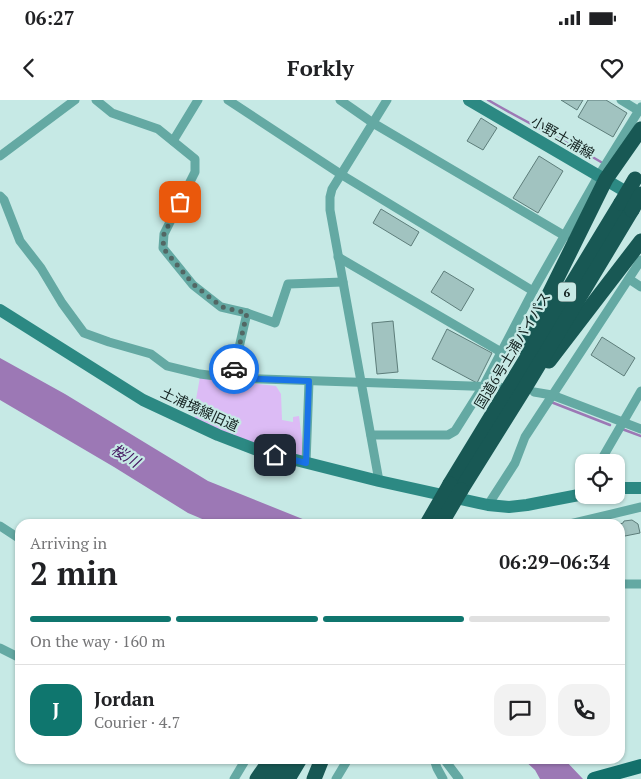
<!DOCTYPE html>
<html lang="en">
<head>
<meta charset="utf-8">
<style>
	:root { --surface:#fff; --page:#f2f2f2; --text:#202124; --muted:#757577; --line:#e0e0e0; --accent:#0f766e }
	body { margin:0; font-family:"PT Serif","Noto Sans JP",serif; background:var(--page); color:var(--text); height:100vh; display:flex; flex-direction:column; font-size:19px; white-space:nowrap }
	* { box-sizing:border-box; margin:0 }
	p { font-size:16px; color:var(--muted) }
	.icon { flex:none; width:28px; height:28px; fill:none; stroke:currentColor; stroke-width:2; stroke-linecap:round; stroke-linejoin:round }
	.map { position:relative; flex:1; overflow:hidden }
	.drawer { position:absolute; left:15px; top:419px; width:610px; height:245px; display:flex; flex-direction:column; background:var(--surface); border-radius:15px; box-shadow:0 1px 4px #0004 }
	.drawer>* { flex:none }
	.buttons { position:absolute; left:575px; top:354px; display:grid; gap:10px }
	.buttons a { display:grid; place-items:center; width:50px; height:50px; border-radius:10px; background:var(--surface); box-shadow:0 1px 4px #0004; font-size:25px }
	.pin { position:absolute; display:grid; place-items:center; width:42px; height:42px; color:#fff; margin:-21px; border-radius:10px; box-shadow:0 2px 8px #0006 }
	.courier { position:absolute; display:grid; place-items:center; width:50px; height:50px; margin:-25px; border:4px solid #1a73e8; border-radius:50%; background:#fff; color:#222; box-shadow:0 1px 6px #0007 }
	.overview em { font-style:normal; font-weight:700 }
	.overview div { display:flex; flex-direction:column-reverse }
	.overview { display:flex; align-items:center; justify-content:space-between; height:85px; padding:0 15px }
	h1 { font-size:32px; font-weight:700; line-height:38px }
	.bar { display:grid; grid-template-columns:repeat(4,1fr); gap:8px 5px; align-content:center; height:60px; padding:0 15px }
	.bar i { height:6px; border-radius:4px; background:var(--line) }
	.bar .active { background:var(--accent) }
	.bar p { grid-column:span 4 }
	.line { display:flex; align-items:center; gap:12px; padding:0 15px; border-top:1px solid var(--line) }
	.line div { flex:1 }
	.round { display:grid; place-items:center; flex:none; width:52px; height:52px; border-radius:15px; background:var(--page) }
	.status { display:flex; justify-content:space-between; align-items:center; height:35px; padding:0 25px; background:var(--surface); direction:ltr }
	.status svg { height:14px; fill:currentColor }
	header { display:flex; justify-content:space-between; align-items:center; height:65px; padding:0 15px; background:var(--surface); font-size:22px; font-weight:700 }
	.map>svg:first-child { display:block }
	.green { fill:#dcbbf5 }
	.water { fill:#9c78b5 }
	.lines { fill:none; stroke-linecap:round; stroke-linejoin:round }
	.stream { stroke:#9c78b5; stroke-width:2.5 }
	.building { fill:#a1c3c0; stroke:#5d7d7a }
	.street { stroke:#64a9a3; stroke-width:9 }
	.secondary { stroke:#2c8983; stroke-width:12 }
	.primary { stroke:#13706b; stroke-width:14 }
	.highway { stroke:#185854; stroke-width:15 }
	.highway-bridge { stroke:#185854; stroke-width:15 }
	.done { stroke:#526764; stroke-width:5; stroke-dasharray:0 9 }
	.route { stroke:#1a73e8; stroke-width:6 }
	.labels { text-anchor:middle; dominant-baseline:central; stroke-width:4.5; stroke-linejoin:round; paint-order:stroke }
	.shield { fill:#c6e9e5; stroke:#495d5a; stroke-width:1 }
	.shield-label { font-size:12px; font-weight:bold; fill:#13211f }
	.street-label { font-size:14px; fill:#13211f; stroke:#c6e9e5 }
	.water-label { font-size:15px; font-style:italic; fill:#43135e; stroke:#c6e9e5 }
</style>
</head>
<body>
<div class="status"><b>06:27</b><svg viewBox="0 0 49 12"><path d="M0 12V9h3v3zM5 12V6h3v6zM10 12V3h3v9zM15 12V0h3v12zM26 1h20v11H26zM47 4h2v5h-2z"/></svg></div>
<header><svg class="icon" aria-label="back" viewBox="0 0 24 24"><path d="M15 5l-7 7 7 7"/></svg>Forkly<svg class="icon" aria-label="heart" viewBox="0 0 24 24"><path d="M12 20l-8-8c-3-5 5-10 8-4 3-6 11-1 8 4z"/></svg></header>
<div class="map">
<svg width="641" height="679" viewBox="0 0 641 679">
	<rect width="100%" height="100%" fill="#c6e9e5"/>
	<polygon class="green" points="200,277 276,286 281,294 282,320 293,322 293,317 299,316 305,361 261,349 195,319 195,314 199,309 195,305"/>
	<g class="water">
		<polygon points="0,258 65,294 208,381 315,424 214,424 188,413 114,367 0,300"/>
		<polygon points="523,659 564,659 583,679 540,679 535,670"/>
	</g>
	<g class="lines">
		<g class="stream">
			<path d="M488 0C525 22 564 40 601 62"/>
			<polyline points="551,302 610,325"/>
			<polyline points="622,329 641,336"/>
		</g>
	</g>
	<g class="building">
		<polygon points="561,0 583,0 577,10"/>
		<polygon points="588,0 606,0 627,13 613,37 578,17"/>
		<polygon points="481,18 497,28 483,50 467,41"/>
		<polygon points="539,56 563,71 538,113 513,98"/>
		<polygon points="381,109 419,132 411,146 373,123"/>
		<polygon points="444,171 474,189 461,211 431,192"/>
		<polygon points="393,221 398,272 377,274 372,223"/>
		<polygon points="447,229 492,253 477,283 432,259"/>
		<polygon points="602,237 635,258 624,276 591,255"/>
		<polygon points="632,420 638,424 640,433 620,437 620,424 623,423 624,421"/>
	</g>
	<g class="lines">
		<g class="street">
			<polyline points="96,0 112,13 158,29 195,59 195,72 164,134 163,148 193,185 221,207 247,213 232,278 500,287"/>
			<polyline points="228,0 342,75 533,191"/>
			<polyline points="340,0 373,23 565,136"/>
			<polyline points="621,0 639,11"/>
			<polyline points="173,41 198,0"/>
			<polyline points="0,56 75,0"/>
			<polyline points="0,96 4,100 20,141 41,168 62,203 84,233 109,242 151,254 167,266 200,274 232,278"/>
			<polyline points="338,157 501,252"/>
			<polyline points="629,179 641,187"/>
			<polyline points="247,213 275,223 288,184 343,182"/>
			<polyline points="534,292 552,295 641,329"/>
			<polyline points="371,335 448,335 455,331 484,285 533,191 599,75 641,7"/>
			<polyline points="600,362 641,291"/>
			<polyline points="306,363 309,281"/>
			<polyline points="379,381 330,110 330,97 332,89 387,0"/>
			<polyline points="488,405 515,363 525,337 641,160"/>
			<polyline points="570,424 641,407"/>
			<polyline points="0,426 20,439"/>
			<polyline points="620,484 641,484"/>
			<polyline points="0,548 20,558"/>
			<polyline points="434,659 437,668 443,679"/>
			<polyline points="444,659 459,679"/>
			<polyline points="234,679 246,659"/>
			<polyline points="336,679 348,659"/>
		</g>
		<g class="secondary">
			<polyline points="469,0 635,97"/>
			<polyline points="0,210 143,300 218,335 260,351 379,381 488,405 509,407 527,405 584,394"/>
			<polyline points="616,388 641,388"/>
		</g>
		<polyline class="primary" points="594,679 641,666"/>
		<g class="highway">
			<polyline points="523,247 606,79 641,29"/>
			<polyline points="549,261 641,141"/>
			<polyline points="450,384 621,103"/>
			<polyline points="461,390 526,286 632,110"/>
			<polyline points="257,679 271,659"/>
			<polyline points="273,679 285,659"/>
			<polyline points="288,679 300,659"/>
			<polyline points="314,679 322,659"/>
		</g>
		<g class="highway-bridge">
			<polyline points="621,103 635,79"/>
			<polyline points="632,110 641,94"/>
			<polyline points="427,424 450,384"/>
			<polyline points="441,424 461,390"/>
		</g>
	</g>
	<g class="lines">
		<polyline class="done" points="180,102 164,134 163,148 193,184 222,207 247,213 234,269"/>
		<polyline class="route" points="234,269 232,278 309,281 306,363 275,355"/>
	</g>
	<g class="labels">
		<rect class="shield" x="558" y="182.5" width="18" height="19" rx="4"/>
		<g class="shield-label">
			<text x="567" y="192">6</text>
		</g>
		<g class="street-label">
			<text transform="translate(563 37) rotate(30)">小野土浦線</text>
			<text transform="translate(512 250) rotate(-59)">国道6号土浦バイパス</text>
			<text transform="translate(200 309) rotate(25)">土浦境線旧道</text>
		</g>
		<g class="water-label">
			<text transform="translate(126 355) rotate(32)">桜川</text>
		</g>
	</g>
</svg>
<div class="buttons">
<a><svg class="icon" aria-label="locate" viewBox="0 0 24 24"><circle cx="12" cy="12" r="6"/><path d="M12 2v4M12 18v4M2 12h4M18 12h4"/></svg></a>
</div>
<div class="pin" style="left:180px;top:102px;background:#ea580c"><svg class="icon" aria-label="bag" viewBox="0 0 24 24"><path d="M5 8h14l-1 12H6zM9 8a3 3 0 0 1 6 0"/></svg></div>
<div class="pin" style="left:275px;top:355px;background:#1f2937"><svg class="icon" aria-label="home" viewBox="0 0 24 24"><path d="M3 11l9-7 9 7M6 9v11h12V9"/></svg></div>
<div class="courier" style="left:234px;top:269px"><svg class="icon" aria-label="car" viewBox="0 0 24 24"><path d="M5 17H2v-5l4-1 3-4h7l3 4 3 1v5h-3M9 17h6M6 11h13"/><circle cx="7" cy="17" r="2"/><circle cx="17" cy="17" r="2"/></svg></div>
<section class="drawer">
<div class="overview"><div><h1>2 min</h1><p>Arriving in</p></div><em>06:29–06:34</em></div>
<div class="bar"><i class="active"></i><i class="active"></i><i class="active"></i><i></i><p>On the way · 160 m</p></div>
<div class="line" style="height:90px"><b class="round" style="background:var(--accent);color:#fff">J</b><div><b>Jordan</b><p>Courier · 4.7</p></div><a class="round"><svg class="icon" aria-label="chat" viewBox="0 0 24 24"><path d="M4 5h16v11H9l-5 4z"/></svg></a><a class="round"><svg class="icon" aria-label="phone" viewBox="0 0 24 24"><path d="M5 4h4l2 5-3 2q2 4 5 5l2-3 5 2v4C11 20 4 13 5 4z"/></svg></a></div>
</section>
</div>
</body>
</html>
